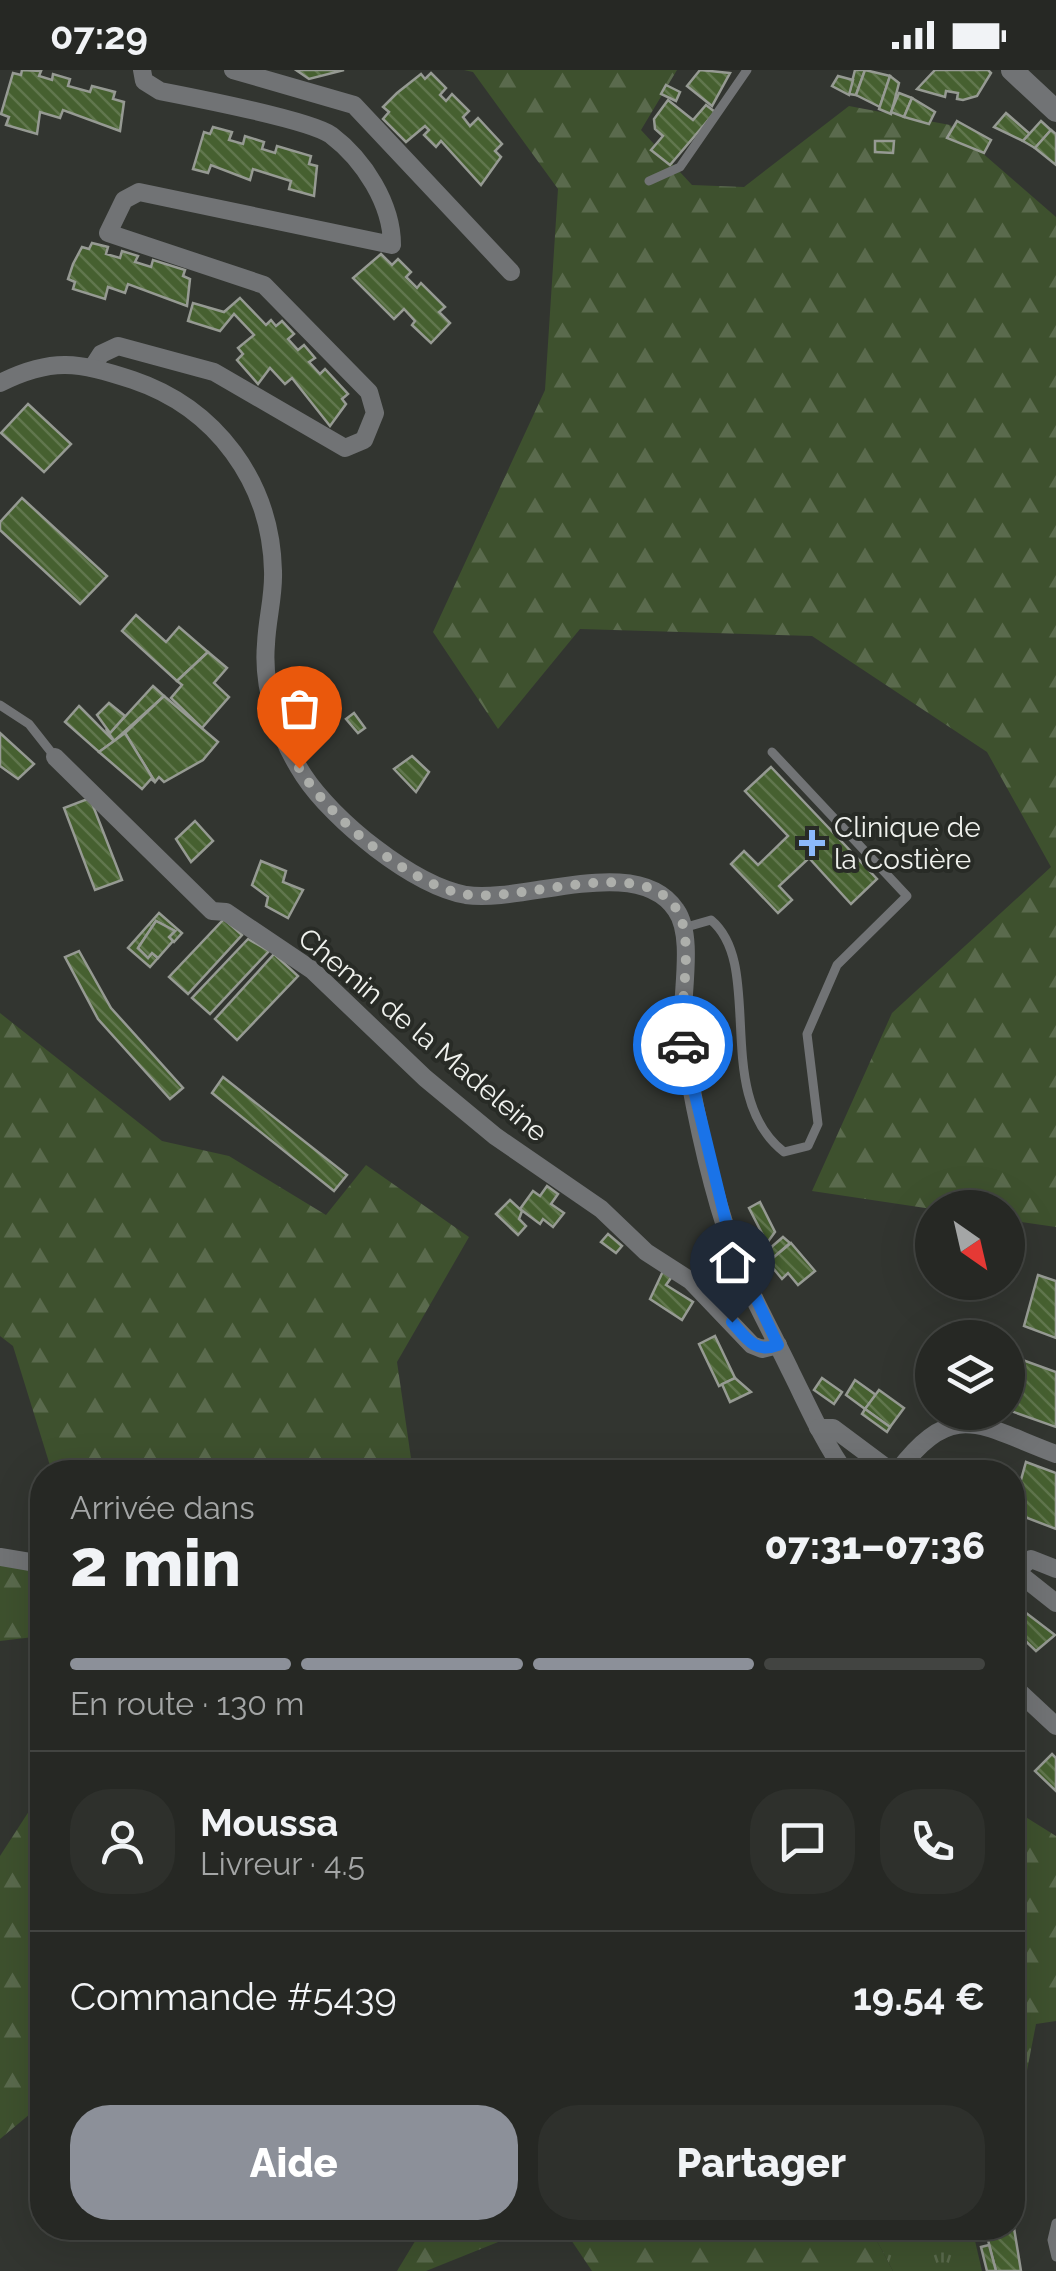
<!DOCTYPE html>
<html lang="fr">
<head>
<meta charset="utf-8">
<style>
	:root { --surface:#262824; --page:#2e302c; --text:#f1f3f6; --muted:#a4a6a6; --line:#424441; --accent:#8c9099 }
	body { margin:0; font-family:Raleway,sans-serif; background:var(--page); color:var(--text); height:100vh; display:flex; flex-direction:column; font-size:38px; white-space:nowrap }
	* { box-sizing:border-box; margin:0 }
	p { font-size:32px; color:var(--muted) }
	.icon { flex:none; width:55px; height:55px; fill:none; stroke:currentColor; stroke-width:2; stroke-linecap:round; stroke-linejoin:round }
	.map { position:relative; flex:1; overflow:hidden }
	.panel { position:absolute; left:30px; top:1390px; width:995px; height:780px; display:flex; flex-direction:column; background:var(--surface); border-radius:40px; box-shadow:0 10px 40px #0002,0 0 0 2px var(--line) }
	.panel>* { flex:none }
	.needle { width:65px; rotate:146deg }
	.fabs { position:absolute; left:915px; top:1120px; display:grid; gap:20px }
	.fabs a { display:grid; place-items:center; width:110px; height:110px; border-radius:50%; background:var(--surface); box-shadow:0 10px 40px #0002,0 0 0 2px var(--line); font-size:50px }
	.pin { position:absolute; display:grid; place-items:center; width:85px; height:85px; color:#fff; margin:-102px -42px; border-radius:50% 50% 50% 0; rotate:-45deg; box-shadow:0 0 10px #0007 }
	.pin .icon { rotate:45deg }
	.courier { position:absolute; display:grid; place-items:center; width:100px; height:100px; margin:-50px; border:8px solid #1a73e8; border-radius:50%; background:#fff; color:#222; box-shadow:0 2px 12px #0007 }
	.head em { font-style:normal; font-weight:800 }
	.head div { display:flex; flex-direction:column-reverse }
	.head { display:flex; align-items:center; justify-content:space-between; height:170px; padding:0 40px }
	h1 { font-size:65px; font-weight:800; line-height:75px }
	.bar { display:grid; grid-template-columns:repeat(4,1fr); gap:15px 10px; align-content:center; height:120px; padding:0 40px }
	.bar i { height:12px; border-radius:8px; background:var(--line) }
	.bar .selected { background:var(--accent) }
	.bar p { grid-column:span 4 }
	.line { display:flex; align-items:center; gap:25px; padding:0 40px; border-top:2px solid var(--line) }
	.line div { flex:1 }
	.round { display:grid; place-items:center; flex:none; width:105px; height:105px; border-radius:40px; background:var(--page) }
	.action { display:flex; gap:20px; margin-top:auto; padding:20px 40px }
	.action a { flex:1; height:115px; border-radius:40px; background:var(--accent); color:#fff; font-size:40px; font-weight:800; line-height:115px; text-align:center }
	.action a+a { background:var(--page); color:var(--text) }
	.status { display:flex; justify-content:space-between; align-items:center; height:70px; padding:0 50px; background:var(--surface); direction:ltr }
	.status svg { height:28px; fill:currentColor }
	.map>svg:first-child { display:block }
	.grass { fill:url(#grass-tufts) }
	.forest { fill:url(#forest-firs) }
	.building { fill:url(#building-back-hatch); stroke:#969a93; stroke-width:2.5 }
	.lines { fill:none; stroke-linecap:round; stroke-linejoin:round }
	.service { stroke:#717375; stroke-width:9 }
	.minor { stroke:#717375; stroke-width:18 }
	.tertiary { stroke:#717375; stroke-width:22 }
	.done { stroke:#adafab; stroke-width:10; stroke-dasharray:0 18 }
	.route { stroke:#1a73e8; stroke-width:12 }
	.poi-dot { fill:#8cb9fc; stroke:#282b26; stroke-width:4 }
	.labels { text-anchor:middle; dominant-baseline:central; stroke-width:8; stroke-linejoin:round; paint-order:stroke }
	.poi-label { font-size:28px; fill:#eff1ed; stroke:#282b26; text-anchor:start }
	.street-label { font-size:28px; fill:#eff1ed; stroke:#282b26 }
</style>
</head>
<body>
<div class="status"><b>07:29</b><svg viewBox="0 0 49 12"><path d="M0 12V9h3v3zM5 12V6h3v6zM10 12V3h3v9zM15 12V0h3v12zM26 1h20v11H26zM47 4h2v5h-2z"/></svg></div>
<div class="map">
<svg width="1056" height="2201" viewBox="0 0 1056 2201">
	<defs>
		<pattern id="grass-tufts" width="24" height="20" patternUnits="userSpaceOnUse" patternTransform="scale(2.5)"><rect width="24" height="20" fill="#3e512e"/><path d="M3 7l-1-3M5 7V3M7 7l1-3M15 17l-1-3M17 17v-4M19 17l1-3" fill="none" stroke="#5a6a4d"/></pattern>
		<pattern id="forest-firs" width="22" height="20" patternUnits="userSpaceOnUse" patternTransform="scale(2.5)"><rect width="22" height="20" fill="#3e512e"/><path d="M5 1l3.5 6h-7zM16 11l3.5 6h-7z" fill="#5a6a4d"/></pattern>
		<pattern id="building-back-hatch" width="6" height="6" patternUnits="userSpaceOnUse" patternTransform="scale(2.5)"><rect width="6" height="6" fill="#466030"/><path d="M-1 5l2 2M0 0l6 6M5-1l2 2" fill="none" stroke="#61774e"/></pattern>
	</defs>
	<rect width="100%" height="100%" fill="#323530"/>
	<polygon class="grass" points="870,2158 972,2158 982,2201 893,2201"/>
	<g class="forest">
		<polygon points="464,0 677,0 641,60 692,115 744,117 849,36 950,55 1056,147 1056,1157 1008,1150 1008,1138 932,1139 812,1121 892,943 1051,797 987,682 812,566 580,559 498,659 433,562 545,320 558,119 473,2"/>
		<polygon points="0,943 162,1071 229,1086 326,1145 366,1095 469,1167 397,1292 413,1402 52,1402 13,1276 0,1266"/>
		<polygon points="0,1487 42,1496 42,1566 0,1571"/>
		<polygon points="42,1721 42,2034 0,2069 0,1786"/>
		<polygon points="1013,1739 1056,1766 1056,1951 1036,1954 1013,2073"/>
		<polygon points="423,2158 533,2158 426,2201 397,2201"/>
		<polygon points="563,2158 870,2158 893,2201 592,2201"/>
	</g>
	<g class="building">
		<polygon points="22,0 41,1 39,6 52,10 53,4 70,9 68,16 90,22 92,16 115,22 113,29 124,32 120,61 63,40 60,48 40,42 37,64 6,55 9,47 1,44 13,3 21,5"/>
		<polygon points="296,0 344,0 309,9"/>
		<polygon points="700,0 730,3 712,36 687,16"/>
		<polygon points="855,0 865,0 856,25 849,24"/>
		<polygon points="865,0 890,6 880,37 856,25"/>
		<polygon points="935,0 988,0 991,3 977,26 963,30 957,29 958,23 946,21 945,27 917,19"/>
		<polygon points="431,3 446,18 440,25 446,31 452,24 469,41 463,47 470,56 478,48 502,74 495,81 501,87 481,115 441,71 436,77 424,65 429,60 425,56 406,72 383,49 389,42 383,37 397,23 421,4 425,9"/>
		<polygon points="838,6 853,10 849,25 832,16"/>
		<polygon points="890,6 899,13 891,44 879,39"/>
		<polygon points="666,15 680,22 676,31 661,24"/>
		<polygon points="899,23 912,28 904,47 891,42"/>
		<polygon points="912,28 935,42 929,54 904,47"/>
		<polygon points="668,30 693,50 706,35 715,42 670,95 651,80 663,66 655,59 654,49"/>
		<polygon points="1006,43 1030,64 1023,71 994,57"/>
		<polygon points="957,51 991,70 984,83 947,68"/>
		<polygon points="1041,51 1051,60 1035,78 1023,71"/>
		<polygon points="213,57 232,62 229,70 243,74 245,66 264,72 262,79 275,83 277,76 311,86 309,94 317,96 314,126 289,119 291,111 253,99 250,110 211,95 208,103 193,99 204,62 210,64"/>
		<polygon points="1051,60 1056,64 1056,95 1035,78"/>
		<polygon points="875,71 894,71 893,83 875,82"/>
		<polygon points="92,173 108,177 106,184 120,188 122,181 138,186 135,192 151,197 153,190 185,200 183,206 190,209 187,236 128,214 125,223 108,217 105,229 73,219 75,212 68,209 73,194 82,177 89,179"/>
		<polygon points="381,184 392,195 398,189 411,202 406,207 417,218 421,213 445,237 439,242 450,253 431,273 412,255 415,251 404,239 394,249 353,208"/>
		<polygon points="240,228 266,255 271,250 276,256 282,251 294,264 288,269 298,280 304,275 315,288 309,292 320,304 325,299 348,324 342,329 346,334 330,356 292,308 285,314 270,298 258,314 237,290 243,284 238,278 254,265 234,244 220,261 188,251 193,233 224,242"/>
		<polygon points="28,334 71,374 44,402 1,363"/>
		<polygon points="22,428 107,506 80,534 0,460 0,452"/>
		<polygon points="136,545 166,572 179,557 208,582 177,611 122,561"/>
		<polygon points="208,582 227,598 214,613 229,627 202,658 171,628 182,615 177,611"/>
		<polygon points="153,616 164,626 114,671 106,659 110,663"/>
		<polygon points="164,626 218,672 203,690 164,712 159,707 155,712 125,663"/>
		<polygon points="109,633 125,646 110,663 97,645"/>
		<polygon points="79,636 114,671 99,682 65,652"/>
		<polygon points="354,643 365,658 358,663 346,649"/>
		<polygon points="0,663 34,694 18,709 0,696"/>
		<polygon points="125,663 155,712 151,709 142,719 99,682"/>
		<polygon points="412,686 429,702 416,722 394,699"/>
		<polygon points="771,697 877,809 851,834 809,788 779,816 792,830 778,843 731,794 744,781 758,795 788,766 745,721"/>
		<polygon points="90,728 122,810 95,820 64,738"/>
		<polygon points="195,751 213,771 191,792 176,769"/>
		<polygon points="261,791 286,801 283,812 303,820 288,848 266,836 268,827 252,815"/>
		<polygon points="159,843 182,863 174,872 169,867 175,861 156,851 138,878 148,888 152,883 158,888 150,897 128,878"/>
		<polygon points="224,849 242,865 188,924 169,907"/>
		<polygon points="156,851 175,861 169,867 173,871 158,888 152,883 148,888 138,878"/>
		<polygon points="248,869 269,881 210,944 192,928"/>
		<polygon points="79,881 111,938 183,1018 170,1029 98,949 65,887"/>
		<polygon points="274,884 298,906 237,970 215,949"/>
		<polygon points="223,1007 347,1105 334,1121 212,1023"/>
		<polygon points="547,1116 558,1124 551,1134 564,1143 553,1157 543,1149 540,1154 520,1139 533,1121 540,1126"/>
		<polygon points="510,1130 522,1141 519,1149 526,1156 518,1165 496,1144"/>
		<polygon points="760,1132 775,1162 767,1173 749,1138"/>
		<polygon points="608,1164 622,1176 616,1183 601,1172"/>
		<polygon points="783,1167 790,1173 774,1187 768,1180"/>
		<polygon points="791,1173 815,1201 798,1215 788,1203 782,1209 768,1192"/>
		<polygon points="664,1199 673,1205 666,1215 693,1232 682,1250 650,1229"/>
		<polygon points="1038,1205 1056,1211 1056,1268 1024,1256"/>
		<polygon points="715,1266 735,1308 719,1316 699,1274"/>
		<polygon points="1017,1288 1056,1302 1056,1357 1008,1340"/>
		<polygon points="735,1308 751,1322 730,1332 722,1314"/>
		<polygon points="822,1308 842,1322 834,1334 814,1320"/>
		<polygon points="855,1310 876,1325 865,1339 846,1325"/>
		<polygon points="879,1320 904,1338 890,1357 865,1339"/>
		<polygon points="865,1339 890,1357 887,1362 862,1344"/>
		<polygon points="1026,1392 1056,1403 1056,1459 1012,1442"/>
		<polygon points="1017,1536 1055,1565 1036,1581 1012,1558"/>
		<polygon points="1052,1684 1056,1688 1056,1721 1035,1701"/>
		<polygon points="1014,2158 1021,2201 996,2201 987,2166"/>
		<polygon points="989,2175 996,2201 987,2201 981,2177"/>
	</g>
	<g class="lines">
		<g class="service">
			<polyline points="649,111 680,97 747,0"/>
			<polyline points="0,635 29,654 55,687"/>
			<path d="M683 858 711 850C766 896 711 1025 784 1082L808 1076 818 1054 807 964 837 895 907 826 772 682"/>
			<polyline points="1056,2153 1052,2170 1056,2187"/>
		</g>
		<g class="minor">
			<polyline points="233,0 354,35 511,202"/>
			<path d="M92 298 101 284 118 276 214 302 345 378 364 370 375 343 369 322 264 215 108 163 124 130 139 122 392 175C392 134 364 90 331 65 310 50 191 27 160 21L144 11 142 0"/>
			<path d="M0 313C52 287 78 292 133 310 216 338 271 412 273 501 274 526 267 549 266 574 262 619 279 668 304 706 333 750 412 815 466 825 524 834 638 782 676 840 697 870 677 939 684 977 695 1042 709 1113 732 1176 747 1219 771 1260 791 1302 808 1336 823 1371 845 1402"/>
			<polyline points="55,687 212,841 226,842 312,900 425,1008 495,1066 601,1139 646,1182 691,1211 752,1275 762,1279 778,1275"/>
			<polyline points="818,1358 833,1358 892,1402"/>
			<path d="M897 1402C954 1327 980 1356 1056 1384"/>
			<polyline points="0,1487 42,1494"/>
			<polyline points="1012,1498 1056,1533"/>
			<polyline points="1016,1501 1031,1489 1056,1499"/>
			<polyline points="1012,1615 1056,1656"/>
		</g>
		<polyline class="tertiary" points="1012,0 1056,41"/>
	</g>
	<g class="lines">
		<path class="done" d="M299 698C329 747 402 808 458 823 516 838 650 777 680 846 694 880 678 936 683 975"/>
		<path class="route" d="M683 975 732 1177 778 1275C755 1284 746 1268 732 1252"/>
	</g>
	<path class="poi-dot" d="M807 758h10v10h10v10h-10v10h-10v-10h-10v-10h10z"/>
	<g class="labels">
		<g class="poi-label">
			<text x="834" y="757">Clinique de<tspan x="834" dy="32">la Costière</tspan></text>
		</g>
		<g class="street-label">
			<text transform="translate(423 965) rotate(40)">Chemin de la Madeleine</text>
		</g>
	</g>
</svg>
<div class="fabs">
<a><svg class="needle" viewBox="-14 -14 28 28"><path d="M0-13l5 13h-10z" fill="#e53935"/><path d="M0 13l5-13h-10z" fill="#a4a6a6"/></svg></a>
<a><svg class="icon" aria-label="layers" viewBox="0 0 24 24"><path d="M12 4l9 5-9 5-9-5zM3 14l9 5 9-5"/></svg></a>
</div>
<div class="pin" style="left:299px;top:698px;background:#ea580c"><svg class="icon" aria-label="bag" viewBox="0 0 24 24"><path d="M5 8h14l-1 12H6zM9 8a3 3 0 0 1 6 0"/></svg></div>
<div class="pin" style="left:732px;top:1252px;background:#1f2937"><svg class="icon" aria-label="home" viewBox="0 0 24 24"><path d="M3 11l9-7 9 7M6 9v11h12V9"/></svg></div>
<div class="courier" style="left:683px;top:975px"><svg class="icon" aria-label="car" viewBox="0 0 24 24"><path d="M5 17H2v-5l4-1 3-4h7l3 4 3 1v5h-3M9 17h6M6 11h13"/><circle cx="7" cy="17" r="2"/><circle cx="17" cy="17" r="2"/></svg></div>
<section class="panel">
<div class="head"><div><h1>2 min</h1><p>Arrivée dans</p></div><em>07:31–07:36</em></div>
<div class="bar"><i class="selected"></i><i class="selected"></i><i class="selected"></i><i></i><p>En route · 130 m</p></div>
<div class="line" style="height:180px"><a class="round"><svg class="icon" aria-label="person" viewBox="0 0 24 24"><circle cx="12" cy="8" r="4"/><path d="M4 21q1-7 8-7t8 7"/></svg></a><div><b>Moussa</b><p>Livreur · 4.5</p></div><a class="round"><svg class="icon" aria-label="chat" viewBox="0 0 24 24"><path d="M4 5h16v11H9l-5 4z"/></svg></a><a class="round"><svg class="icon" aria-label="phone" viewBox="0 0 24 24"><path d="M5 4h4l2 5-3 2q2 4 5 5l2-3 5 2v4C11 20 4 13 5 4z"/></svg></a></div>
<div class="line" style="height:130px"><div>Commande #5439</div><b>19.54 €</b></div>
<div class="action"><a>Aide</a><a>Partager</a></div>
</section>
</div>
</body>
</html>
